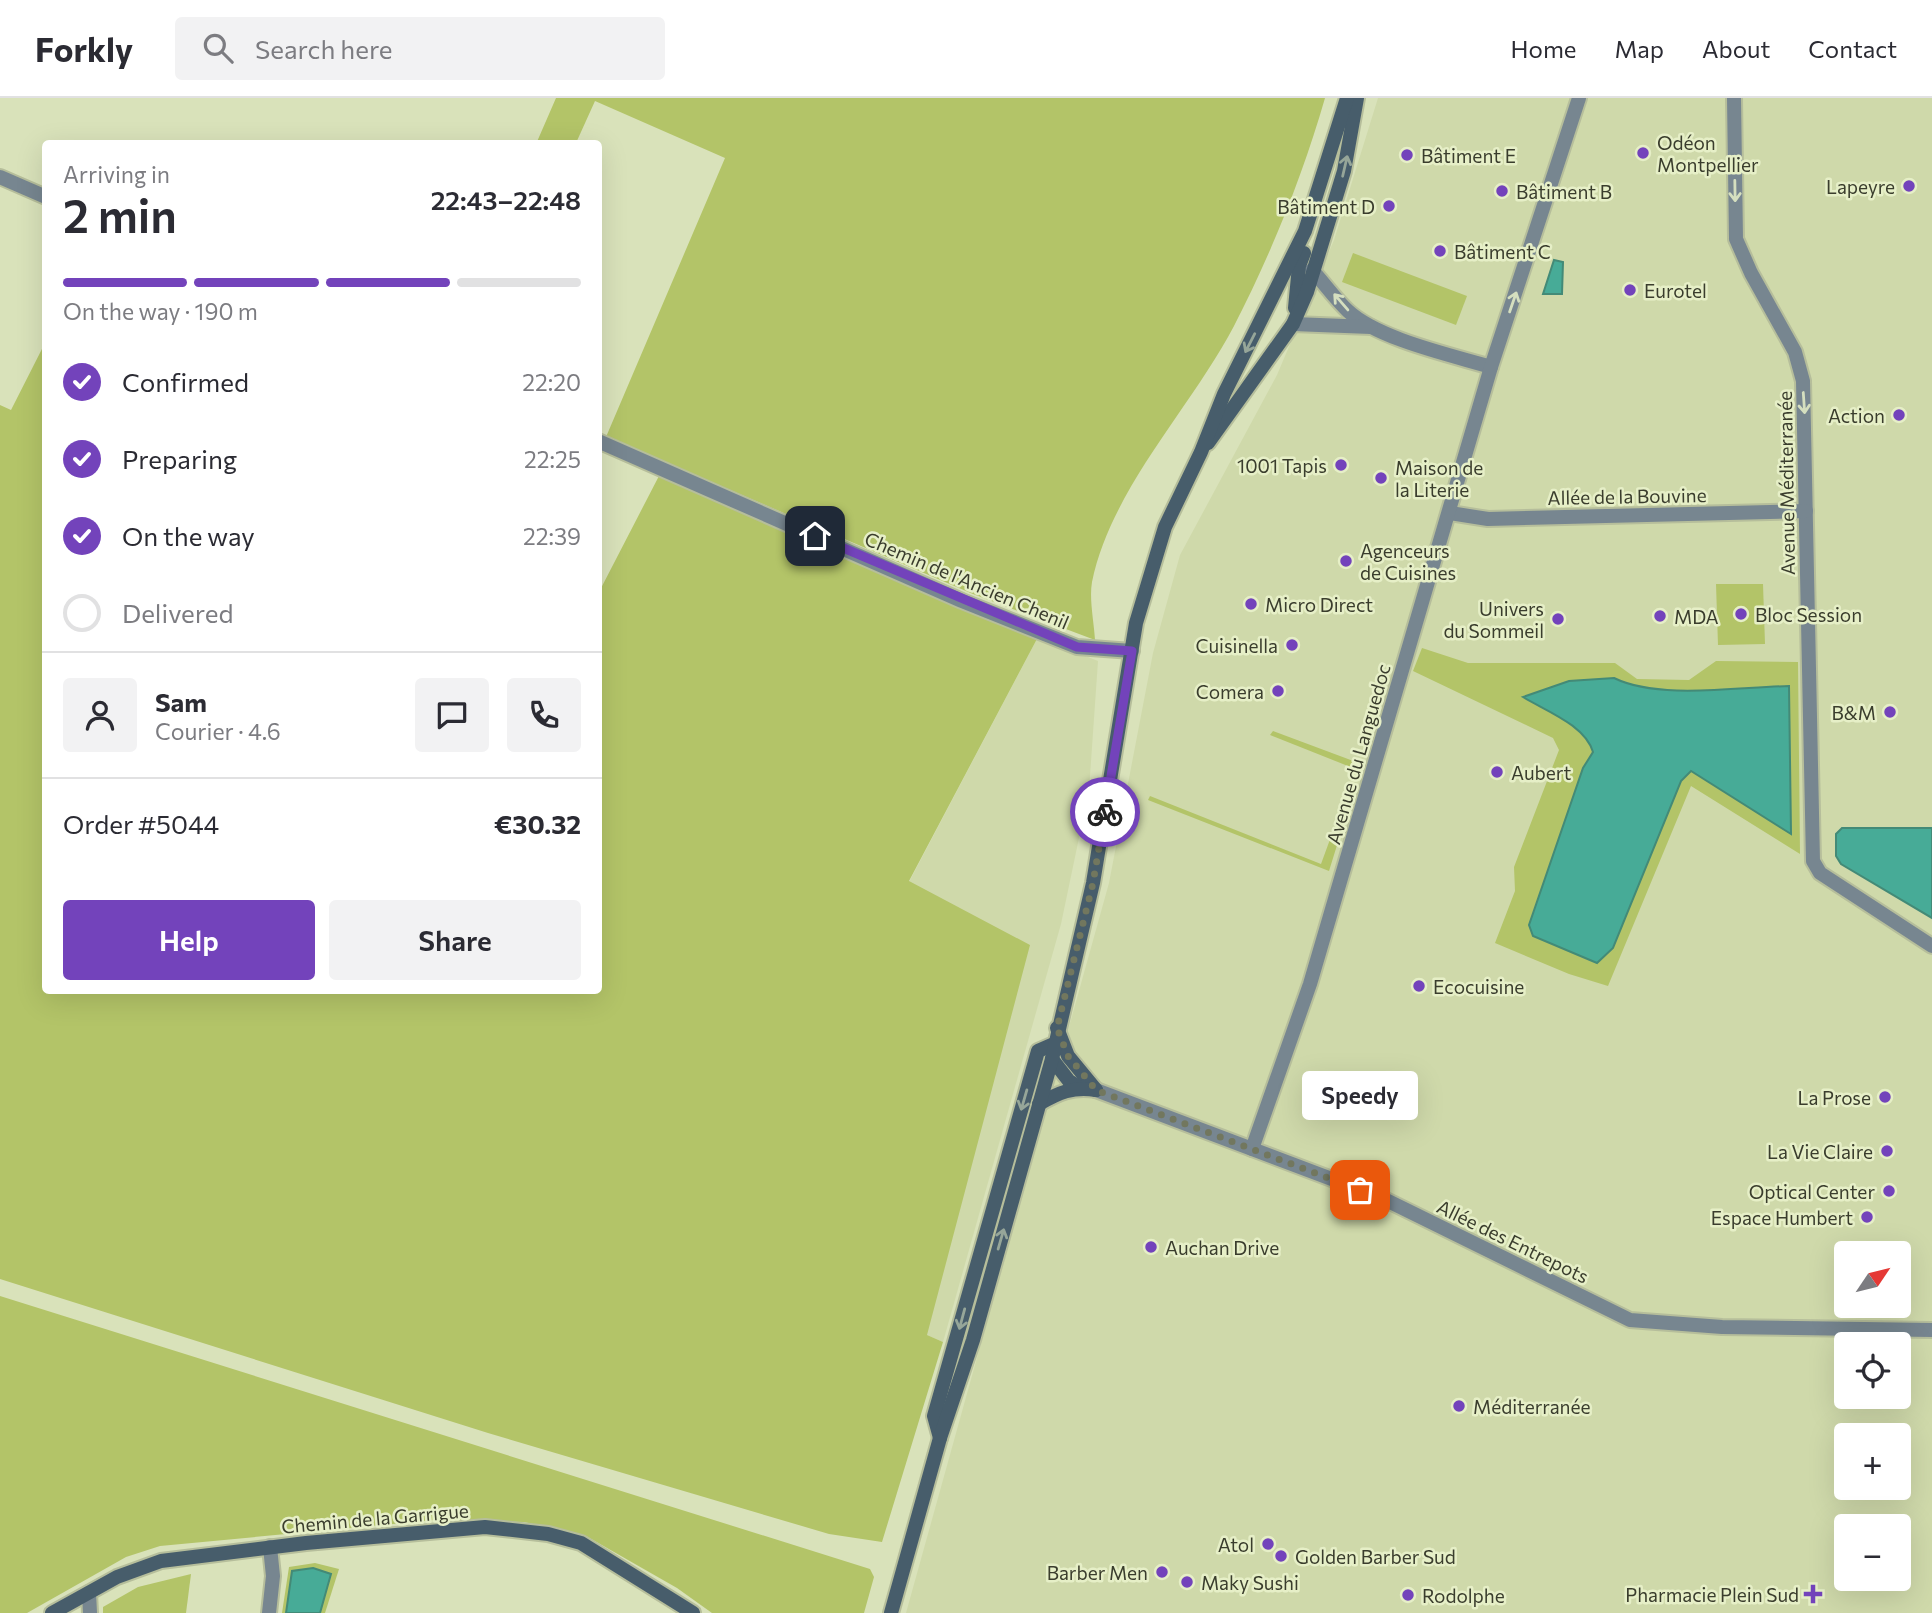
<!DOCTYPE html>
<html lang="en">
<head>
<meta charset="utf-8">
<style>
	:root { --surface:#fff; --page:#f2f2f3; --text:#2b2b33; --muted:#7c7c81; --line:#e1e1e2; --accent:#7343bb }
	body { margin:0; font-family:Commissioner,sans-serif; background:var(--page); color:var(--text); height:100vh; display:flex; flex-direction:column; font-size:26px; white-space:nowrap }
	* { box-sizing:border-box; margin:0 }
	p { font-size:23px; color:var(--muted) }
	.icon { flex:none; width:38px; height:38px; fill:none; stroke:currentColor; stroke-width:2; stroke-linecap:round; stroke-linejoin:round }
	.map { position:relative; flex:1; overflow:hidden }
	.details { position:absolute; left:42px; top:42px; width:560px; height:854px; display:flex; flex-direction:column; background:var(--surface); border-radius:7px; box-shadow:0 7px 28px #0002 }
	.details>* { flex:none }
	.needle { width:46px; rotate:55deg }
	.fabs { position:absolute; left:1834px; top:1143px; display:grid; gap:14px }
	.fabs a { display:grid; place-items:center; width:77px; height:77px; border-radius:7px; background:var(--surface); box-shadow:0 7px 28px #0002; font-size:35px }
	.pin { position:absolute; display:grid; place-items:center; width:60px; height:60px; color:#fff; margin:-30px; border-radius:14px; box-shadow:0 4px 10px #0006 }
	.courier { position:absolute; display:grid; place-items:center; width:70px; height:70px; margin:-35px; border:5px solid #7343bb; border-radius:50%; background:#fff; color:#222; box-shadow:0 2px 9px #0007 }
	.bubble { position:absolute; height:49px; border-radius:7px; background:var(--surface); box-shadow:0 7px 28px #0002; font-size:23px; font-weight:600; line-height:49px; text-align:center }
	.headline em { font-style:normal; font-weight:600 }
	.headline div { display:flex; flex-direction:column-reverse }
	.headline { display:flex; align-items:center; justify-content:space-between; height:119px; padding:0 21px }
	h1 { font-size:46px; font-weight:600; line-height:52px }
	.bar { display:grid; grid-template-columns:repeat(4,1fr); gap:10px 7px; align-content:center; height:84px; padding:0 21px }
	.bar i { height:9px; border-radius:5px; background:var(--line) }
	.bar .on { background:var(--accent) }
	.bar p { grid-column:span 4 }
	.line { display:flex; align-items:center; gap:18px; padding:0 21px; border-top:2px solid var(--line) }
	.line div { flex:1 }
	.round { display:grid; place-items:center; flex:none; width:74px; height:74px; border-radius:7px; background:var(--page) }
	ol { padding:0 21px; list-style:none }
	li { display:flex; align-items:center; gap:21px; height:77px }
	li p { margin-inline-start:auto }
	li .icon { padding:7px; border-radius:50%; background:var(--accent); color:#fff; stroke-width:4 }
	li:last-child { color:var(--muted) }
	li i { width:38px; height:38px; border:4px solid var(--line); border-radius:50% }
	.action { display:flex; gap:14px; margin-top:auto; padding:14px 21px }
	.action a { flex:1; height:80px; border-radius:7px; background:var(--accent); color:#fff; font-size:28px; font-weight:600; line-height:80px; text-align:center }
	.action a+a { background:var(--page); color:var(--text) }
	header { display:flex; align-items:center; gap:42px; box-sizing:border-box; height:98px; padding:0 35px; background:var(--surface); border-bottom:2px solid var(--line) }
	header strong { font-size:33px }
	nav { display:flex; gap:38px; margin-inline-start:auto; font-size:24px }
	.search { width:490px; height:63px; background:var(--page); display:flex; align-items:center; gap:18px; box-sizing:border-box; padding:0 24px; border-radius:7px; color:var(--muted); font-size:26px }
	.map>svg:first-child { display:block }
	.built { fill:#cfd9aa; fill-rule:evenodd }
	.green { fill:#b3c468 }
	.water { fill:#47ab97; stroke:#438a77; stroke-width:2 }
	.lines { fill:none; stroke-linecap:round; stroke-linejoin:round }
	.street-casing { stroke:#b6be9b; stroke-width:18 }
	.secondary-casing { stroke:#b6be9b; stroke-width:18 }
	.street { stroke:#778690; stroke-width:14 }
	.secondary { stroke:#475d6b; stroke-width:14 }
	.oneway { stroke:#96a699 }
	.oneway2 { stroke:#d5dfbf }
	.done { stroke:#72775e; stroke-width:7; stroke-dasharray:0 12.6 }
	.route { stroke:#7343bb; stroke-width:9 }
	.poi-dot { fill:#7343bb; stroke:#e6efc7; stroke-width:2.5 }
	.labels { text-anchor:middle; dominant-baseline:central; stroke-width:5; stroke-linejoin:round; paint-order:stroke }
	.poi-label { font-size:19px; fill:#3a3d2d; stroke:#e6efc7; text-anchor:start }
	.street-label { font-size:19px; fill:#3a3d2d; stroke:#e6efc7 }
</style>
</head>
<body>
<header>
<strong>Forkly</strong>
<div class="search"><svg class="icon" aria-label="search" viewBox="0 0 24 24"><circle cx="10" cy="10" r="6"/><path d="M15 15l6 6"/></svg>Search here</div>
<nav><a>Home</a><a>Map</a><a>About</a><a>Contact</a></nav>
</header>
<div class="map">
<svg width="1932" height="1515" viewBox="0 0 1932 1515">
	<rect width="100%" height="100%" fill="#d9e2ba"/>
	<g class="built">
		<path d="M1378 0H1932V1515H906L1109 785 1153 555 1180 457 1277 277 1334 142ZM1846 1155H1899V1208H1846ZM1846 1246H1899V1298H1846ZM1846 1337H1899V1390H1846ZM1846 1428H1899V1480H1846Z"/>
		<polygon points="1038,539 1098,563 1089,692 1061,826 943,1244 927,1237 909,784"/>
	</g>
	<g class="green">
		<path d="M556 0H1325C1303 77 1271 156 1234 228 1191 310 1111 391 1092 484 1089 501 1094 524 1095 542L973 496 606 339 725 60 595 3 576 45 536 46Z"/>
		<polygon points="1353,155 1467,198 1456,227 1342,184"/>
		<polygon points="45,245 46,892 598,892 599,494 660,376 1038,539 909,783 1030,847 927,1237 943,1244 882,1444 829,1436 488,1335 0,1181 0,307 11,312"/>
		<polygon points="1716,486 1763,486 1765,546 1718,547"/>
		<polygon points="1422,550 1468,565 1615,565 1637,581 1689,582 1716,563 1798,564 1800,756 1691,688 1608,888 1569,876 1495,845 1515,793 1514,769 1559,652 1553,640 1413,573"/>
		<polygon points="1273,633 1356,664 1353,670 1270,637"/>
		<polygon points="1351,684 1356,686 1329,773 1148,702 1150,698 1321,766"/>
		<polygon points="0,1198 870,1471 874,1479 864,1515 712,1515 677,1490 586,1438 524,1424 435,1422 160,1448 126,1459 27,1515 0,1515"/>
		<polygon points="315,1465 339,1471 325,1515 282,1515 289,1469"/>
		<polygon points="191,1476 186,1515 103,1515 103,1509 138,1489"/>
	</g>
	<g class="water">
		<polygon points="1554,162 1563,164 1562,196 1543,196"/>
		<path d="M1614 580C1659 602 1738 589 1789 588L1791 736 1691 673 1681 683 1613 850 1597 865 1533 838 1529 827 1583 670 1593 654C1585 627 1546 613 1523 599L1569 583Z"/>
		<polygon points="1842,730 1932,730 1932,820 1841,766 1836,758 1836,736"/>
		<polygon points="313,1470 331,1476 320,1515 286,1515 292,1473"/>
	</g>
	<g class="lines">
		<defs>
			<g id="street">
				<polyline points="1734,0 1736,141 1751,175 1795,254 1803,283 1813,763 1820,775 1932,848"/>
				<polyline points="0,79 46,99"/>
				<path d="M1312 172C1324 185 1335 201 1348 213 1378 241 1451 257 1491 269"/>
				<polyline points="1293,226 1371,229"/>
				<polyline points="598,343 962,503 1077,549 1132,553"/>
				<polyline points="1450,415 1488,421 1806,413"/>
				<polyline points="1096,992 1382,1100 1630,1222 1722,1229 1932,1232"/>
				<polyline points="1252,1051 1310,886 1491,269 1579,0"/>
				<polyline points="89,1495 90,1515"/>
				<polyline points="269,1515 273,1478 270,1449"/>
			</g>
			<g id="secondary">
				<polyline points="1295,210 1299,168 1304,155"/>
				<polyline points="1208,345 1293,226 1307,194 1344,73 1357,0"/>
				<polyline points="1057,930 1068,958 1096,992"/>
				<polyline points="1052,961 1069,983 1080,990"/>
				<path d="M1039 1006C1058 995 1073 988 1096 992"/>
				<polyline points="940,1340 934,1318 1038,953 1054,946"/>
				<polyline points="52,1515 117,1479 161,1463 306,1445 485,1429 548,1436 581,1445 693,1515"/>
				<polyline points="891,1515 940,1340 973,1242 1052,961 1093,785 1136,525 1165,429 1201,354 1224,296 1305,133 1347,0"/>
			</g>
		</defs>
		<use href="#street" class="street-casing"/>
		<use href="#secondary" class="secondary-casing"/>
		<use href="#street" class="street"/>
		<use href="#secondary" class="secondary"/>
	</g>
	<defs><path id="oneway-shaft" d="M-6 0H5M1.5-3L5.5 0L1.5 3" fill="none" stroke-width="1.6" stroke-linecap="round" stroke-linejoin="round" transform="scale(1.75)"/></defs>
	<g class="oneway">
		<use href="#oneway-shaft" transform="translate(1345 68) rotate(-77)"/>
		<use href="#oneway-shaft" transform="translate(1250 245) rotate(117)"/>
		<use href="#oneway-shaft" transform="translate(1024 1002) rotate(106)"/>
		<use href="#oneway-shaft" transform="translate(1001 1141) rotate(-74)"/>
		<use href="#oneway-shaft" transform="translate(962 1221) rotate(105)"/>
	</g>
	<g class="oneway2">
		<use href="#oneway-shaft" transform="translate(1735 93) rotate(89)"/>
		<use href="#oneway-shaft" transform="translate(1341 204) rotate(-131)"/>
		<use href="#oneway-shaft" transform="translate(1513 204) rotate(-71)"/>
		<use href="#oneway-shaft" transform="translate(1804 305) rotate(86)"/>
	</g>
	<g class="lines">
		<polyline class="done" points="1105,714 1093,785 1057,930 1068,958 1096,992 1360,1092"/>
		<polyline class="route" points="815,438 1077,549 1132,553 1105,714"/>
	</g>
	<g class="poi-dot">
		<circle cx="1643" cy="55" r="7"/>
		<circle cx="1407" cy="57" r="7"/>
		<circle cx="1909" cy="88" r="7"/>
		<circle cx="1502" cy="93" r="7"/>
		<circle cx="1389" cy="108" r="7"/>
		<circle cx="1440" cy="153" r="7"/>
		<circle cx="1630" cy="192" r="7"/>
		<circle cx="1899" cy="317" r="7"/>
		<circle cx="1341" cy="367" r="7"/>
		<circle cx="1381" cy="380" r="7"/>
		<circle cx="1346" cy="463" r="7"/>
		<circle cx="1251" cy="506" r="7"/>
		<circle cx="1741" cy="516" r="7"/>
		<circle cx="1660" cy="518" r="7"/>
		<circle cx="1558" cy="521" r="7"/>
		<circle cx="1292" cy="547" r="7"/>
		<circle cx="1278" cy="593" r="7"/>
		<circle cx="1890" cy="614" r="7"/>
		<circle cx="1497" cy="674" r="7"/>
		<circle cx="1419" cy="888" r="7"/>
		<circle cx="1885" cy="999" r="7"/>
		<circle cx="1887" cy="1053" r="7"/>
		<circle cx="1889" cy="1093" r="7"/>
		<circle cx="1867" cy="1119" r="7"/>
		<circle cx="1151" cy="1149" r="7"/>
		<circle cx="1459" cy="1308" r="7"/>
		<circle cx="1268" cy="1446" r="7"/>
		<circle cx="1281" cy="1458" r="7"/>
		<circle cx="1162" cy="1474" r="7"/>
		<circle cx="1187" cy="1484" r="7"/>
		<path d="M1809.5 1485.5h7v7h7v7h-7v7h-7v-7h-7v-7h7z"/>
		<circle cx="1408" cy="1497" r="7"/>
	</g>
	<g class="labels">
		<g class="poi-label">
			<text x="1657" y="44">Odéon<tspan x="1657" dy="22">Montpellier</tspan></text>
			<text x="1421" y="57">Bâtiment E</text>
			<text x="1895" y="88" text-anchor="end">Lapeyre</text>
			<text x="1516" y="93">Bâtiment B</text>
			<text x="1375" y="108" text-anchor="end">Bâtiment D</text>
			<text x="1454" y="153">Bâtiment C</text>
			<text x="1644" y="192">Eurotel</text>
			<text x="1885" y="317" text-anchor="end">Action</text>
			<text x="1327" y="367" text-anchor="end">1001 Tapis</text>
			<text x="1395" y="369">Maison de<tspan x="1395" dy="22">la Literie</tspan></text>
			<text x="1360" y="452">Agenceurs<tspan x="1360" dy="22">de Cuisines</tspan></text>
			<text x="1265" y="506">Micro Direct</text>
			<text x="1544" y="510" text-anchor="end">Univers<tspan x="1544" dy="22">du Sommeil</tspan></text>
			<text x="1755" y="516">Bloc Session</text>
			<text x="1674" y="518">MDA</text>
			<text x="1278" y="547" text-anchor="end">Cuisinella</text>
			<text x="1264" y="593" text-anchor="end">Comera</text>
			<text x="1876" y="614" text-anchor="end">B&amp;M</text>
			<text x="1511" y="674">Aubert</text>
			<text x="1433" y="888">Ecocuisine</text>
			<text x="1871" y="999" text-anchor="end">La Prose</text>
			<text x="1873" y="1053" text-anchor="end">La Vie Claire</text>
			<text x="1875" y="1093" text-anchor="end">Optical Center</text>
			<text x="1853" y="1119" text-anchor="end">Espace Humbert</text>
			<text x="1165" y="1149">Auchan Drive</text>
			<text x="1473" y="1308">Méditerranée</text>
			<text x="1254" y="1446" text-anchor="end">Atol</text>
			<text x="1295" y="1458">Golden Barber Sud</text>
			<text x="1148" y="1474" text-anchor="end">Barber Men</text>
			<text x="1201" y="1484">Maky Sushi</text>
			<text x="1799" y="1496" text-anchor="end">Pharmacie Plein Sud</text>
			<text x="1422" y="1497">Rodolphe</text>
		</g>
		<g class="street-label">
			<text transform="translate(1786 385) rotate(-91)">Avenue Méditerranée</text>
			<text transform="translate(1627 398) rotate(-1)">Allée de la Bouvine</text>
			<text transform="translate(967 482) rotate(23)">Chemin de l'Ancien Chenil</text>
			<text transform="translate(1358 656) rotate(-74)">Avenue du Languedoc</text>
			<text transform="translate(1513 1143) rotate(26)">Allée des Entrepots</text>
			<text transform="translate(375 1420) rotate(-5)">Chemin de la Garrigue</text>
		</g>
	</g>
</svg>
<div class="fabs">
<a><svg class="needle" viewBox="-14 -14 28 28"><path d="M0-13l5 13h-10z" fill="#e53935"/><path d="M0 13l5-13h-10z" fill="#7c7c81"/></svg></a>
<a><svg class="icon" aria-label="locate" viewBox="0 0 24 24"><circle cx="12" cy="12" r="6"/><path d="M12 2v4M12 18v4M2 12h4M18 12h4"/></svg></a>
<a>+</a>
<a>−</a>
</div>
<div class="pin" style="left:1360px;top:1092px;background:#ea580c"><svg class="icon" aria-label="bag" viewBox="0 0 24 24"><path d="M5 8h14l-1 12H6zM9 8a3 3 0 0 1 6 0"/></svg></div>
<div class="pin" style="left:815px;top:438px;background:#1f2937"><svg class="icon" aria-label="home" viewBox="0 0 24 24"><path d="M3 11l9-7 9 7M6 9v11h12V9"/></svg></div>
<div class="courier" style="left:1105px;top:714px"><svg class="icon" aria-label="bike" viewBox="0 0 24 24"><circle cx="6" cy="16" r="4"/><circle cx="18" cy="16" r="4"/><path d="M6 16l4-8h5l3 8M10 8l3 8H6M13 5h3"/></svg></div>
<div class="bubble" style="left:1302px;top:973px;width:116px">Speedy</div>
<section class="details">
<div class="headline"><div><h1>2 min</h1><p>Arriving in</p></div><em>22:43–22:48</em></div>
<div class="bar"><i class="on"></i><i class="on"></i><i class="on"></i><i></i><p>On the way · 190 m</p></div>
<ol>
<li><svg class="icon" aria-label="check" viewBox="0 0 24 24"><path d="M5 12l5 5 9-10"/></svg>Confirmed<p>22:20</p></li>
<li><svg class="icon" aria-label="check" viewBox="0 0 24 24"><path d="M5 12l5 5 9-10"/></svg>Preparing<p>22:25</p></li>
<li><svg class="icon" aria-label="check" viewBox="0 0 24 24"><path d="M5 12l5 5 9-10"/></svg>On the way<p>22:39</p></li>
<li><i></i>Delivered</li>
</ol>
<div class="line" style="height:126px"><a class="round"><svg class="icon" aria-label="person" viewBox="0 0 24 24"><circle cx="12" cy="8" r="4"/><path d="M4 21q1-7 8-7t8 7"/></svg></a><div><b>Sam</b><p>Courier · 4.6</p></div><a class="round"><svg class="icon" aria-label="chat" viewBox="0 0 24 24"><path d="M4 5h16v11H9l-5 4z"/></svg></a><a class="round"><svg class="icon" aria-label="phone" viewBox="0 0 24 24"><path d="M5 4h4l2 5-3 2q2 4 5 5l2-3 5 2v4C11 20 4 13 5 4z"/></svg></a></div>
<div class="line" style="height:91px"><div>Order #5044</div><b>€30.32</b></div>
<div class="action"><a>Help</a><a>Share</a></div>
</section>
</div>
</body>
</html>
